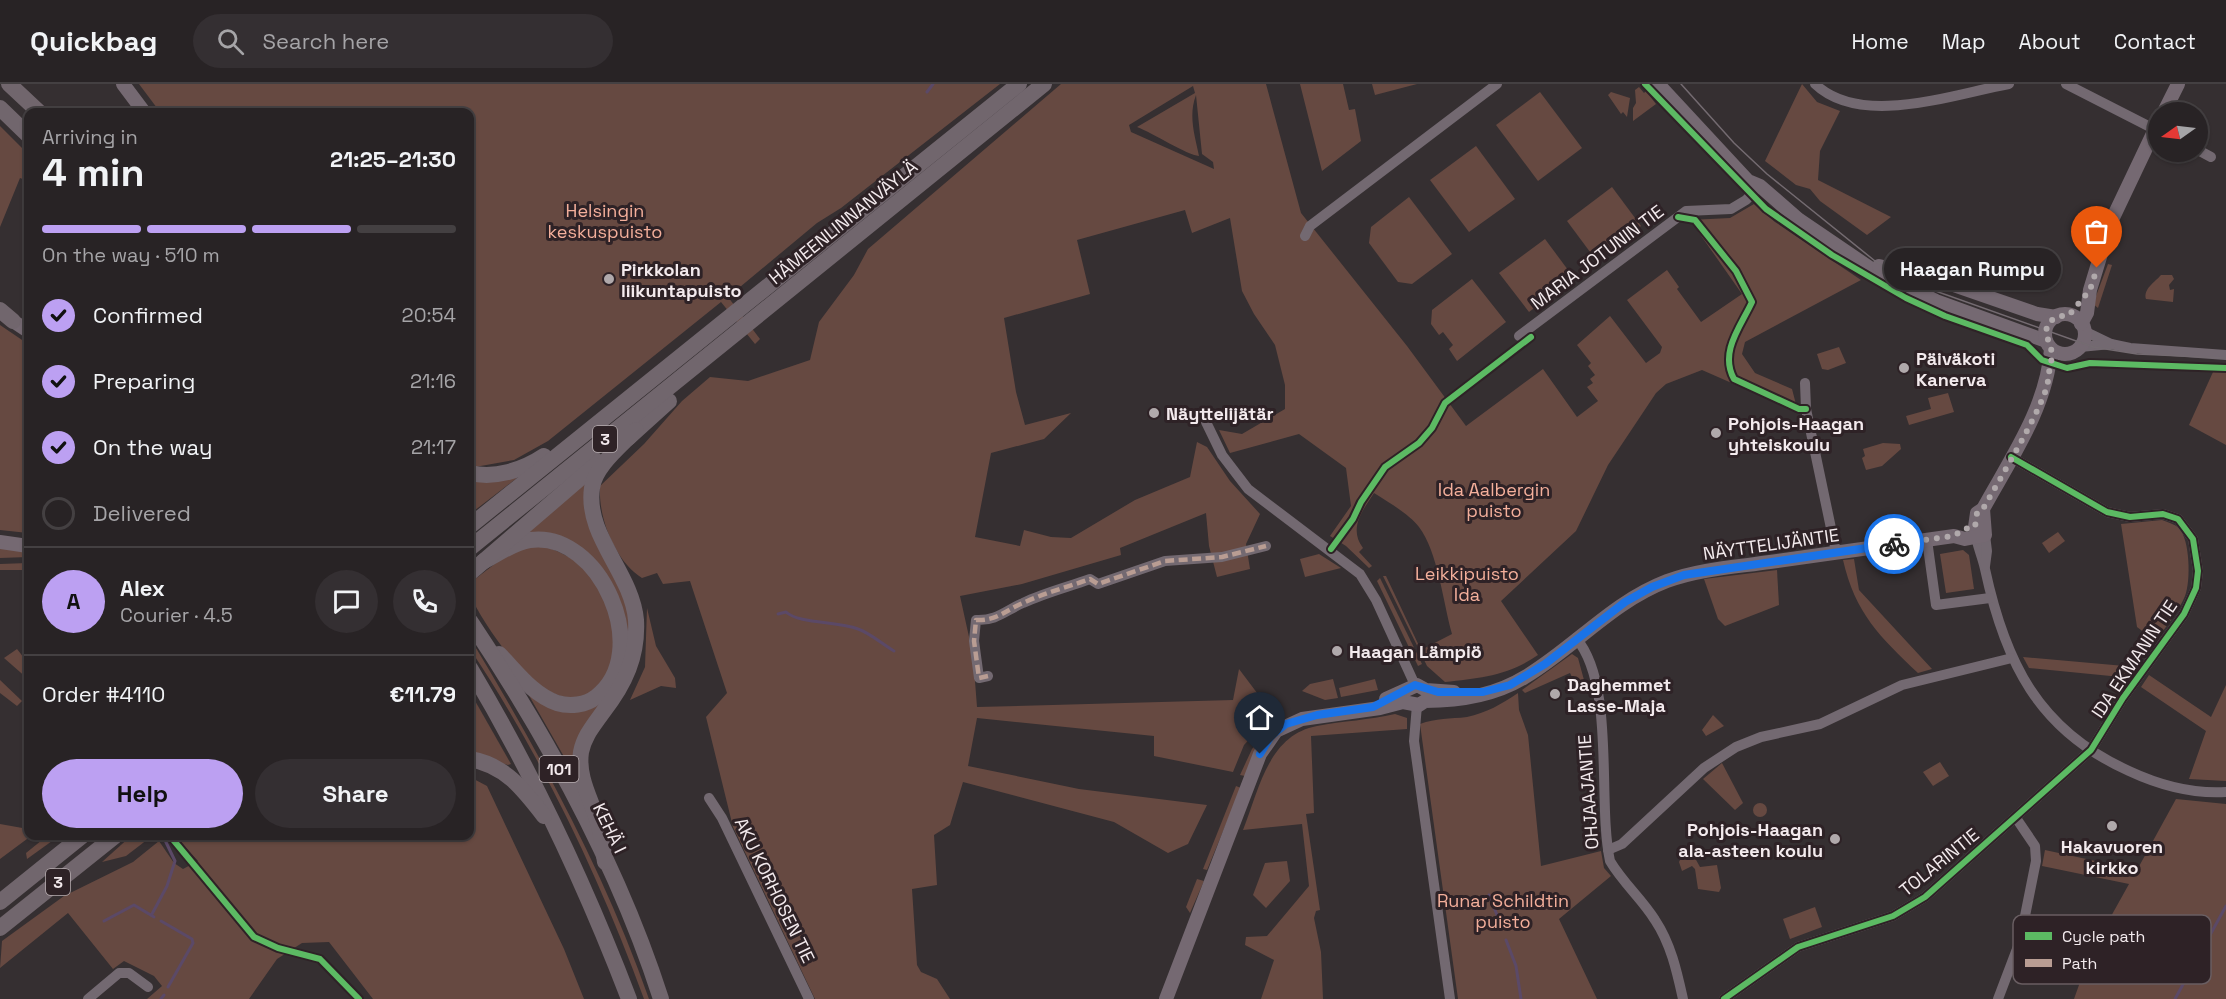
<!DOCTYPE html>
<html lang="en">
<head>
<meta charset="utf-8">
<style>
	:root { --surface:#282325; --page:#342f32; --text:#f1f3f6; --muted:#a5a4a7; --line:#444042; --accent:#bca0f2 }
	body { margin:0; font-family:"Space Grotesk",sans-serif; background:var(--page); color:var(--text); height:100vh; display:flex; flex-direction:column; font-size:22px; white-space:nowrap }
	* { box-sizing:border-box; margin:0 }
	p { font-size:20px; color:var(--muted) }
	.icon { flex:none; width:33px; height:33px; fill:none; stroke:currentColor; stroke-width:2; stroke-linecap:round; stroke-linejoin:round }
	.map { position:relative; flex:1; overflow:hidden }
	.side { position:absolute; left:24px; top:24px; width:450px; height:732px; display:flex; flex-direction:column; background:var(--surface); border-radius:12px; box-shadow:0 2px 4px #0004,0 0 0 2px var(--line) }
	.side>* { flex:none }
	.needle { width:39px; rotate:256deg }
	.controls { position:absolute; left:2148px; top:18px; display:grid; gap:12px }
	.controls a { display:grid; place-items:center; width:60px; height:60px; border-radius:50%; background:var(--surface); box-shadow:0 2px 4px #0004,0 0 0 2px var(--line); font-size:30px }
	.pin { position:absolute; display:grid; place-items:center; width:51px; height:51px; color:#fff; margin:-62px -26px; border-radius:50% 50% 50% 0; rotate:-45deg; box-shadow:0 0 6px #0007 }
	.pin .icon { rotate:45deg }
	.courier { position:absolute; display:grid; place-items:center; width:60px; height:60px; margin:-30px; border:4px solid #1a73e8; border-radius:50%; background:#fff; color:#222; box-shadow:0 2px 8px #0007 }
	.bubble { position:absolute; height:42px; border-radius:21px; background:var(--surface); box-shadow:0 2px 4px #0004,0 0 0 2px var(--line); font-size:20px; font-weight:700; line-height:42px; text-align:center }
	.head em { font-style:normal; font-weight:700 }
	.head div { display:flex; flex-direction:column-reverse }
	.head { display:flex; align-items:center; justify-content:space-between; height:102px; padding:0 18px }
	h1 { font-size:39px; font-weight:700; line-height:45px }
	.bar { display:grid; grid-template-columns:repeat(4,1fr); gap:9px 6px; align-content:center; height:72px; padding:0 18px }
	.bar i { height:8px; border-radius:4px; background:var(--line) }
	.bar .current { background:var(--accent) }
	.bar p { grid-column:span 4 }
	.line { display:flex; align-items:center; gap:15px; padding:0 18px; border-top:2px solid var(--line) }
	.line div { flex:1 }
	.round { display:grid; place-items:center; flex:none; width:63px; height:63px; border-radius:32px; background:var(--page) }
	ol { padding:0 18px; list-style:none }
	li { display:flex; align-items:center; gap:18px; height:66px }
	li p { margin-inline-start:auto }
	li .icon { padding:6px; border-radius:50%; background:var(--accent); color:#111; stroke-width:4 }
	li:last-child { color:var(--muted) }
	li i { width:33px; height:33px; border:3px solid var(--line); border-radius:50% }
	.action { display:flex; gap:12px; margin-top:auto; padding:12px 18px }
	.action a { flex:1; height:69px; border-radius:36px; background:var(--accent); color:#111; font-size:24px; font-weight:700; line-height:69px; text-align:center }
	.action a+a { background:var(--page); color:var(--text) }
	header { display:flex; align-items:center; gap:36px; box-sizing:border-box; height:84px; padding:0 30px; background:var(--surface); border-bottom:2px solid var(--line) }
	header strong { font-size:28px }
	nav { display:flex; gap:33px; margin-inline-start:auto; font-size:21px }
	.search { width:420px; height:54px; background:var(--page); display:flex; align-items:center; gap:15px; box-sizing:border-box; padding:0 21px; border-radius:33px; color:var(--muted); font-size:22px }
	.map>svg:first-child { display:block }
	.green { fill:#664941; fill-rule:evenodd }
	.lines { fill:none; stroke-linecap:round; stroke-linejoin:round }
	.stream { stroke:#5b4967; stroke-width:3 }
	.minor { stroke:#736971; stroke-width:10 }
	.major { stroke:#756972; stroke-width:14 }
	.highway { stroke:#71666d; stroke-width:16 }
	.tram { stroke:#746b71; stroke-width:1.5 }
	.quiet { stroke:#b99d93; stroke-width:4.5; stroke-dasharray:9 4.5; stroke-linecap:butt }
	.cycleway-casing { stroke:#2e2226; stroke-width:10 }
	.cycleway { stroke:#5cba63; stroke-width:6 }
	.done { stroke:#b0a9ab; stroke-width:6; stroke-dasharray:0 10.8 }
	.route { stroke:#1a73e8; stroke-width:8 }
	.poi-dot { fill:#b0a9ab; stroke:#2e2226; stroke-width:2 }
	.labels { text-anchor:middle; dominant-baseline:central; stroke-width:6; stroke-linejoin:round; paint-order:stroke }
	.shield { fill:#2e2226; stroke:#b8aeb1; stroke-width:1.5 }
	.shield-label { font-size:16px; font-weight:bold; fill:#f3eaed }
	.park-label { font-size:18px; fill:#f4af9b; stroke:#2e2226 }
	.street-label { font-size:18px; fill:#f3eaed; stroke:#2e2226 }
	.poi-label { font-size:18px; font-weight:bold; fill:#f3eaed; stroke:#2e2226; text-anchor:start }
	.key { fill:#2e2226; stroke:#695e62; stroke-width:1.5 }
	.key-label { font-size:16px; fill:#f3eaed }
</style>
</head>
<body>
<header>
<strong>Quickbag</strong>
<div class="search"><svg class="icon" aria-label="search" viewBox="0 0 24 24"><circle cx="10" cy="10" r="6"/><path d="M15 15l6 6"/></svg>Search here</div>
<nav><a>Home</a><a>Map</a><a>About</a><a>Contact</a></nav>
</header>
<div class="map">
<svg width="2226" height="915" viewBox="0 0 2226 915">
	<rect width="100%" height="100%" fill="#352f31"/>
	<g class="green">
		<polygon points="139,0 1000,0 841,124 817,139 728,213 760,255 755,260 721,218 548,357 514,376 475,383 470,381 470,28 160,28"/>
		<path d="M1061 0H1266L1301 129 1407 262 1466 342 1543 285 1577 333 1598 317 1587 303 1593 299 1590 295 1595 291 1588 282 1591 279 1577 261 1610 232 1646 279 1660 269 1662 263 1627 216 1667 186 1679 203 1677 205 1701 238 1742 210 1690 136 1730 134 1754 120 1775 138 1861 196 1745 258 1742 270 1755 289 1792 305 1798 328 1702 286 1666 300 1656 309 1608 381 1576 447 1501 517 1538 571C1508 592 1480 594 1445 598L1427 582 1383 492H1386L1421 566 1452 550C1443 518 1438 468 1419 443 1409 430 1388 418 1374 409 1363 426 1348 444 1363 464L1359 468 1372 482 1369 484 1346 462 1330 452 1351 422 1346 384 1299 350 1230 369 1219 346 1242 350 1285 325V301L1275 261 1254 230 1242 207 1230 134 1192 149 1185 126 1077 156 1090 210 1004 234 1016 308 1025 341 1071 329 1044 355 991 369 975 453 1020 462 1024 446 1051 453 1071 454 1135 416 1190 393 1197 358 1207 363 1230 397 1260 430 1246 460 1250 485 1217 493 1209 462 1206 429 1120 464 1121 471 1022 500 960 512 973 571 977 623 1233 616 1239 585 1273 630 1244 661 1233 688 1154 672V652L977 634 968 682 1079 705 1207 721 1188 760 1168 769 1114 738 963 698 950 741 934 751 937 801 912 805 917 881 921 888 937 895 950 915H815L733 743 706 633 727 609 690 497 663 500 657 489 642 494C615 477 598 434 600 402L644 360 682 317 710 293 748 297 810 276 819 238 854 191 868 165ZM1193 2 1195 9 1137 43C1153 49 1187 71 1199 72 1195 52 1188 32 1196 11L1202 70 1213 78 1214 85 1131 48 1129 41Z"/>
		<polygon points="1300,0 1343,0 1349,26 1355,25 1361,57 1322,87"/>
		<polygon points="1372,0 1417,0 1375,11"/>
		<polygon points="1802,0 1817,18 1840,27 1820,67 1818,96 1891,133 1867,151 1820,117 1810,105 1796,101 1765,77"/>
		<polygon points="1639,3 1644,9 1646,7 1656,20 1633,37 1633,24 1636,19 1635,6"/>
		<polygon points="1540,8 1582,64 1538,97 1496,41"/>
		<polygon points="1611,8 1630,14 1627,33 1623,28 1621,30 1608,11"/>
		<polygon points="0,42 28,70 28,97 20,94 0,143"/>
		<polygon points="1476,62 1515,115 1469,148 1430,96"/>
		<polygon points="1612,103 1641,142 1596,176 1567,137"/>
		<polygon points="1409,113 1452,170 1412,200 1398,198 1369,159 1371,143"/>
		<polygon points="1545,155 1574,194 1529,228 1499,189"/>
		<polygon points="2108,180 2112,181 2098,224 2093,220"/>
		<path d="M2161 191H2172L2174 195 2169 201 2170 206 2174 205 2173 218 2146 215C2143 205 2155 198 2161 191Z"/>
		<polygon points="1472,195 1506,238 1457,277 1449,265 1453,261 1443,248 1439,251 1431,240 1432,226"/>
		<polygon points="0,241 28,260 28,449 0,446"/>
		<polygon points="1839,263 1846,279 1828,286 1822,285 1817,270"/>
		<polygon points="2213,288 2226,288 2226,361 2189,341"/>
		<polygon points="1948,309 1954,328 1909,341 1906,332 1931,325 1928,314"/>
		<polygon points="1883,359 1900,360 1901,365 1882,382 1866,386 1862,374 1865,372 1863,365"/>
		<polygon points="517,394 470,430 470,395"/>
		<path d="M589 394C577 453 636 496 631 556 626 620 569 629 578 697L527 608C541 613 551 625 568 626 636 630 630 534 607 495 596 479 576 461 559 453 547 448 534 452 522 452Z"/>
		<path d="M2162 436C2167 438 2174 440 2179 444 2190 456 2191 497 2185 512 2179 527 2167 541 2157 555H2153L2137 543 2121 440Z"/>
		<polygon points="2058,448 2065,457 2049,469 2042,459"/>
		<path d="M538 460C557 467 572 472 586 486 594 495 604 510 608 521 619 548 616 604 582 613 538 624 486 545 470 511V499L509 469Z"/>
		<polygon points="0,464 28,467 28,473 0,474"/>
		<polygon points="1963,466 1969,471 1974,505 1946,509 1940,470"/>
		<polygon points="1319,470 1341,484 1305,493 1300,475"/>
		<path d="M1854 475 1859 506 1932 585 1918 589C1880 553 1855 529 1843 476Z"/>
		<polygon points="28,479 28,486 0,486 0,480"/>
		<polygon points="1777,486 1779,521 1725,542 1718,535 1704,495"/>
		<polygon points="1380,494 1422,580 1418,582 1377,497"/>
		<polygon points="647,524 656,562 675,594 676,604 661,602 630,616 645,583"/>
		<path d="M470 554C540 670 604 787 649 915H644C599 792 542 673 470 565Z"/>
		<polygon points="17,565 28,579 28,595 4,574"/>
		<polygon points="1572,570 1578,574 1584,596 1575,599 1570,589 1525,609 1522,606"/>
		<polygon points="2023,573 2136,583 2131,594 2029,584"/>
		<polygon points="2149,591 2211,633 2226,601 2226,697 2189,695 2206,647 2141,603"/>
		<polygon points="1333,595 1338,614 1325,616 1302,607 1310,600"/>
		<polygon points="1375,595 1378,606 1341,613 1339,604"/>
		<polygon points="0,596 22,617 17,622 0,609"/>
		<polygon points="470,608 511,680 508,681 470,671"/>
		<path d="M1518 609 1519 626 1528 651 1541 782 1601 767 1604 784 1611 792 1559 835 1597 915H1458L1420 640C1436 634 1450 635 1467 633 1486 629 1502 620 1518 609Z"/>
		<path d="M1395 630 1407 634V645L1311 652 1314 729 1306 730 1320 826 1316 827 1314 834 1321 868 1323 915H1261L1274 876 1245 861 1246 853 1267 852 1309 802 1302 740 1243 746C1259 706 1268 651 1317 642 1343 637 1369 636 1395 630Z"/>
		<polygon points="1713,631 1724,642 1706,652 1702,646"/>
		<polygon points="1268,645 1271,645 1255,667 1245,692 1240,691 1252,665"/>
		<polygon points="1940,678 1949,692 1933,702 1923,688"/>
		<polygon points="1722,679 1743,719 1735,726 1703,695"/>
		<polygon points="470,693 487,702 564,865 584,915 373,915 329,858 302,859 277,875 249,915 147,915 162,902 154,892 124,877 113,885 68,829 0,884 2,857 64,812 133,778 159,757 174,779 183,785 198,777 175,752 470,752"/>
		<polygon points="1236,702 1241,704 1207,786 1203,785"/>
		<polygon points="2176,715 2226,720 2226,915 2074,915 2090,870 2129,800 2042,782 2045,766 2137,786"/>
		<circle cx="1760" cy="726" r="7"/>
		<polygon points="0,740 28,745 28,752 31,752 0,775"/>
		<polygon points="47,752 59,752 27,775 26,769"/>
		<polygon points="131,752 152,752 126,772 102,778"/>
		<polygon points="1683,770 1695,774 1700,783 1717,781 1721,804 1719,808 1698,805 1695,785 1692,782 1682,787 1679,778"/>
		<polygon points="1287,777 1290,797 1266,824 1253,811 1265,779"/>
		<polygon points="1197,795 1204,797 1190,829 1186,823"/>
		<polygon points="1815,823 1822,843 1790,855 1783,835"/>
	</g>
	<g class="lines">
		<g class="stream">
			<polyline points="927,8 933,0"/>
			<path d="M778 530 786 528C799 540 837 537 858 545 870 549 882 560 894 567"/>
			<polyline points="1489,811 1499,836"/>
			<polyline points="152,830 167,802 175,777 163,752"/>
			<polyline points="104,837 134,821 154,833"/>
			<polyline points="161,837 192,855 193,859 168,903"/>
			<polyline points="1506,856 1516,882 1521,915"/>
			<polyline points="161,915 164,911"/>
			<polyline points="2175,915 2226,822"/>
		</g>
		<g class="minor">
			<path d="M1815 0C1861 44 1953 10 2009 0"/>
			<polyline points="2066,0 2158,47"/>
			<polyline points="2198,66 2211,73"/>
			<polyline points="1305,152 1310,142 1497,0"/>
			<polyline points="2084,247 2111,260 2130,264 2226,271"/>
			<polyline points="1519,252 1686,127 1731,125 1746,116 1760,102"/>
			<polyline points="2080,263 2111,260"/>
			<polyline points="1805,299 1806,325 1836,468"/>
			<polyline points="1206,338 1222,371 1248,405 1360,490 1376,516 1415,601"/>
			<path d="M1975 446C1976 460 1982 471 1985 485 2005 578 2038 646 2129 687 2159 701 2193 710 2226 708"/>
			<polyline points="1927,456 1936,521 1990,514"/>
			<polyline points="1985,482 1987,467 1985,451"/>
			<path d="M1576 554C1616 601 1597 717 1610 777 1623 799 1642 815 1655 836 1671 860 1677 888 1683 915"/>
			<path d="M988 592 979 594 974 557 976 536C997 537 1006 526 1023 519 1044 509 1068 503 1090 495L1098 500 1165 477 1222 473 1266 462"/>
			<polyline points="1417,621 1414,657 1450,915"/>
			<polyline points="709,714 722,734 809,915"/>
			<polyline points="1608,766 1622,760 1704,684 1736,663 1761,653 1820,640 1902,601 2012,574"/>
			<polyline points="88,915 119,889 129,889 148,903"/>
			<polyline points="1724,915 1798,863 1893,832 1925,813 2091,666 2123,614 2184,530 2196,504 2198,487 2193,455 2178,435 2163,430 2130,433 2107,428 2011,373"/>
			<polyline points="1998,915 2020,857 2036,777 2035,762 2016,734"/>
		</g>
		<g class="major">
			<polyline points="123,0 144,28"/>
			<polyline points="1658,0 1748,97 1760,102 1798,135 1870,184 1936,217 2046,257"/>
			<polyline points="2164,28 2178,0"/>
			<polyline points="1879,182 1936,195 2037,230 2056,233"/>
			<circle cx="2065" cy="250" r="20"/>
			<polyline points="13,237 28,247"/>
			<polyline points="2081,240 2087,229 2090,206 2110,140 2158,39"/>
			<path d="M1975 443 1977 429 1983 425C2011 374 2047 323 2051 265"/>
			<polyline points="0,458 28,462"/>
			<polyline points="1386,615 1417,601 1426,606 1454,608"/>
			<path d="M1166 915 1260 670 1276 647 1302 635 1380 624 1403 618 1419 621 1425 617C1459 617 1496 611 1525 593 1575 563 1612 518 1667 497 1700 485 1735 483 1770 478 1831 469 1893 461 1954 452L1965 455 1985 451 1983 425"/>
		</g>
		<g class="highway">
			<polyline points="9,0 39,28"/>
			<polyline points="0,24 28,51"/>
			<polyline points="0,226 13,237"/>
			<polyline points="628,354 669,317"/>
			<path d="M470 389C495 395 523 386 544 372"/>
			<polyline points="470,442 1019,0"/>
			<polyline points="470,464 1044,0"/>
			<path d="M484 477C498 470 514 458 530 456 600 446 654 569 596 613 586 621 570 623 557 619 532 610 517 588 499 570"/>
			<polyline points="470,489 599,378"/>
			<path d="M470 537C546 651 619 784 661 915"/>
			<path d="M470 584C533 690 585 800 629 915"/>
			<path d="M470 675C505 681 523 705 544 732"/>
			<path d="M605 778C603 766 602 754 599 742 593 718 577 695 581 668 584 652 594 641 603 628 625 600 638 572 636 536 632 489 585 452 592 404 595 382 621 362 636 346"/>
			<polyline points="0,818 82,752"/>
			<polyline points="0,844 115,752"/>
		</g>
		<polyline class="tram" points="1681,0 1734,59 1767,90 1875,177 1913,199 2093,263 2137,270 2226,274"/>
		<path class="quiet" d="M988 592 979 594 974 557 976 536C997 537 1006 526 1023 519 1044 509 1068 503 1090 495L1098 500 1165 477 1222 473 1266 462"/>
		<defs>
			<g id="cycleway">
				<polyline points="1645,0 1766,125 1832,171 1906,214 1945,232 2027,261 2042,276 2067,284 2090,279 2226,284"/>
				<path d="M1678 133 1695 136 1736 187 1752 218C1741 242 1719 268 1734 295L1799 325H1806"/>
				<polyline points="1331,465 1353,435 1361,418 1385,383 1419,359 1432,344 1445,319 1531,253"/>
				<polyline points="170,752 254,853 278,864 320,875 359,915"/>
				<polyline points="1724,915 1798,863 1893,832 1925,813 2091,666 2123,614 2184,530 2196,504 2198,487 2193,455 2178,435 2163,430 2130,433 2107,428 2011,373"/>
			</g>
		</defs>
		<use href="#cycleway" class="cycleway-casing"/>
		<use href="#cycleway" class="cycleway"/>
	</g>
	<g class="lines">
		<path class="done" d="M1894 460 1954 452 1964 445 1975 443 1977 429 1983 425C1996 401 2047 318 2048 296 2048 288 2054 273 2051 265 2047 251 2041 243 2056 233L2069 231 2090 206 2097 184"/>
		<polyline class="route" points="1260,670 1271,652 1286,640 1317,631 1373,623 1415,601 1438,608 1483,608 1510,601 1545,580 1625,518 1652,503 1684,491 1894,460"/>
	</g>
	<g class="poi-dot">
		<circle cx="609" cy="195" r="6"/>
		<circle cx="1904" cy="284" r="6"/>
		<circle cx="1154" cy="329" r="6"/>
		<circle cx="1716" cy="349" r="6"/>
		<circle cx="1337" cy="567" r="6"/>
		<circle cx="1555" cy="610" r="6"/>
		<circle cx="2112" cy="742" r="6"/>
		<circle cx="1835" cy="755" r="6"/>
	</g>
	<g class="labels">
		<g class="shield">
			<rect x="593" y="342" width="24" height="26" rx="4.5"/>
			<rect x="539.5" y="672" width="39" height="26" rx="4.5"/>
			<rect x="46" y="785" width="24" height="26" rx="4.5"/>
		</g>
		<g class="shield-label">
			<text x="605" y="355">3</text>
			<text x="559" y="685">101</text>
			<text x="58" y="798">3</text>
		</g>
		<g class="park-label">
			<text x="605" y="126">Helsingin<tspan x="605" dy="21">keskuspuisto</tspan></text>
			<text x="1494" y="405">Ida Aalbergin<tspan x="1494" dy="21">puisto</tspan></text>
			<text x="1467" y="489">Leikkipuisto<tspan x="1467" dy="21">Ida</tspan></text>
			<text x="1503" y="816">Runar Schildtin<tspan x="1503" dy="21">puisto</tspan></text>
		</g>
		<g class="street-label">
			<text transform="translate(843 138) rotate(-39)">HÄMEENLINNANVÄYLÄ</text>
			<text transform="translate(1597 173) rotate(-37)">MARIA JOTUNIN TIE</text>
			<text transform="translate(1771 460) rotate(-8)">NÄYTTELIJÄNTIE</text>
			<text transform="translate(2134 575) rotate(-56)">IDA EKMANIN TIE</text>
			<text transform="translate(1588 708) rotate(-94)">OHJAAJANTIE</text>
			<text transform="translate(610 744) rotate(64)">KEHÄ I</text>
			<text transform="translate(1939 778) rotate(-39)">TOLARINTIE</text>
			<text transform="translate(775 806) rotate(64)">AKU KORHOSEN TIE</text>
		</g>
		<g class="poi-label">
			<text x="621" y="185">Pirkkolan<tspan x="621" dy="21">liikuntapuisto</tspan></text>
			<text x="1916" y="274">Päiväkoti<tspan x="1916" dy="21">Kanerva</tspan></text>
			<text x="1166" y="329">Näyttelijätär</text>
			<text x="1728" y="339">Pohjois-Haagan<tspan x="1728" dy="21">yhteiskoulu</tspan></text>
			<text x="1349" y="567">Haagan Lämpiö</text>
			<text x="1567" y="600">Daghemmet<tspan x="1567" dy="21">Lasse-Maja</tspan></text>
			<text x="1823" y="745" text-anchor="end">Pohjois-Haagan<tspan x="1823" dy="21">ala-asteen koulu</tspan></text>
			<text x="2112" y="762" text-anchor="middle">Hakavuoren<tspan x="2112" dy="21">kirkko</tspan></text>
		</g>
	</g>
	<rect x="2013" y="831" width="198" height="69" rx="9" class="key"/>
	<rect x="2025" y="848" width="27" height="8" fill="#5cba63"/>
	<rect x="2025" y="875" width="27" height="8" fill="#b99d93"/>
	<g class="key-label">
		<text x="2062" y="858">Cycle path</text>
		<text x="2062" y="885">Path</text>
	</g>
</svg>
<div class="controls">
<a><svg class="needle" viewBox="-14 -14 28 28"><path d="M0-13l5 13h-10z" fill="#e53935"/><path d="M0 13l5-13h-10z" fill="#a5a4a7"/></svg></a>
</div>
<div class="pin" style="left:2097px;top:184px;background:#ea580c"><svg class="icon" aria-label="bag" viewBox="0 0 24 24"><path d="M5 8h14l-1 12H6zM9 8a3 3 0 0 1 6 0"/></svg></div>
<div class="pin" style="left:1260px;top:670px;background:#1f2937"><svg class="icon" aria-label="home" viewBox="0 0 24 24"><path d="M3 11l9-7 9 7M6 9v11h12V9"/></svg></div>
<div class="courier" style="left:1894px;top:460px"><svg class="icon" aria-label="bike" viewBox="0 0 24 24"><circle cx="6" cy="16" r="4"/><circle cx="18" cy="16" r="4"/><path d="M6 16l4-8h5l3 8M10 8l3 8H6M13 5h3"/></svg></div>
<div class="bubble" style="left:1884px;top:164px;width:177px">Haagan Rumpu</div>
<section class="side">
<div class="head"><div><h1>4 min</h1><p>Arriving in</p></div><em>21:25–21:30</em></div>
<div class="bar"><i class="current"></i><i class="current"></i><i class="current"></i><i></i><p>On the way · 510 m</p></div>
<ol>
<li><svg class="icon" aria-label="check" viewBox="0 0 24 24"><path d="M5 12l5 5 9-10"/></svg>Confirmed<p>20:54</p></li>
<li><svg class="icon" aria-label="check" viewBox="0 0 24 24"><path d="M5 12l5 5 9-10"/></svg>Preparing<p>21:16</p></li>
<li><svg class="icon" aria-label="check" viewBox="0 0 24 24"><path d="M5 12l5 5 9-10"/></svg>On the way<p>21:17</p></li>
<li><i></i>Delivered</li>
</ol>
<div class="line" style="height:108px"><b class="round" style="background:var(--accent);color:#111">A</b><div><b>Alex</b><p>Courier · 4.5</p></div><a class="round"><svg class="icon" aria-label="chat" viewBox="0 0 24 24"><path d="M4 5h16v11H9l-5 4z"/></svg></a><a class="round"><svg class="icon" aria-label="phone" viewBox="0 0 24 24"><path d="M5 4h4l2 5-3 2q2 4 5 5l2-3 5 2v4C11 20 4 13 5 4z"/></svg></a></div>
<div class="line" style="height:78px"><div>Order #4110</div><b>€11.79</b></div>
<div class="action"><a>Help</a><a>Share</a></div>
</section>
</div>
</body>
</html>
